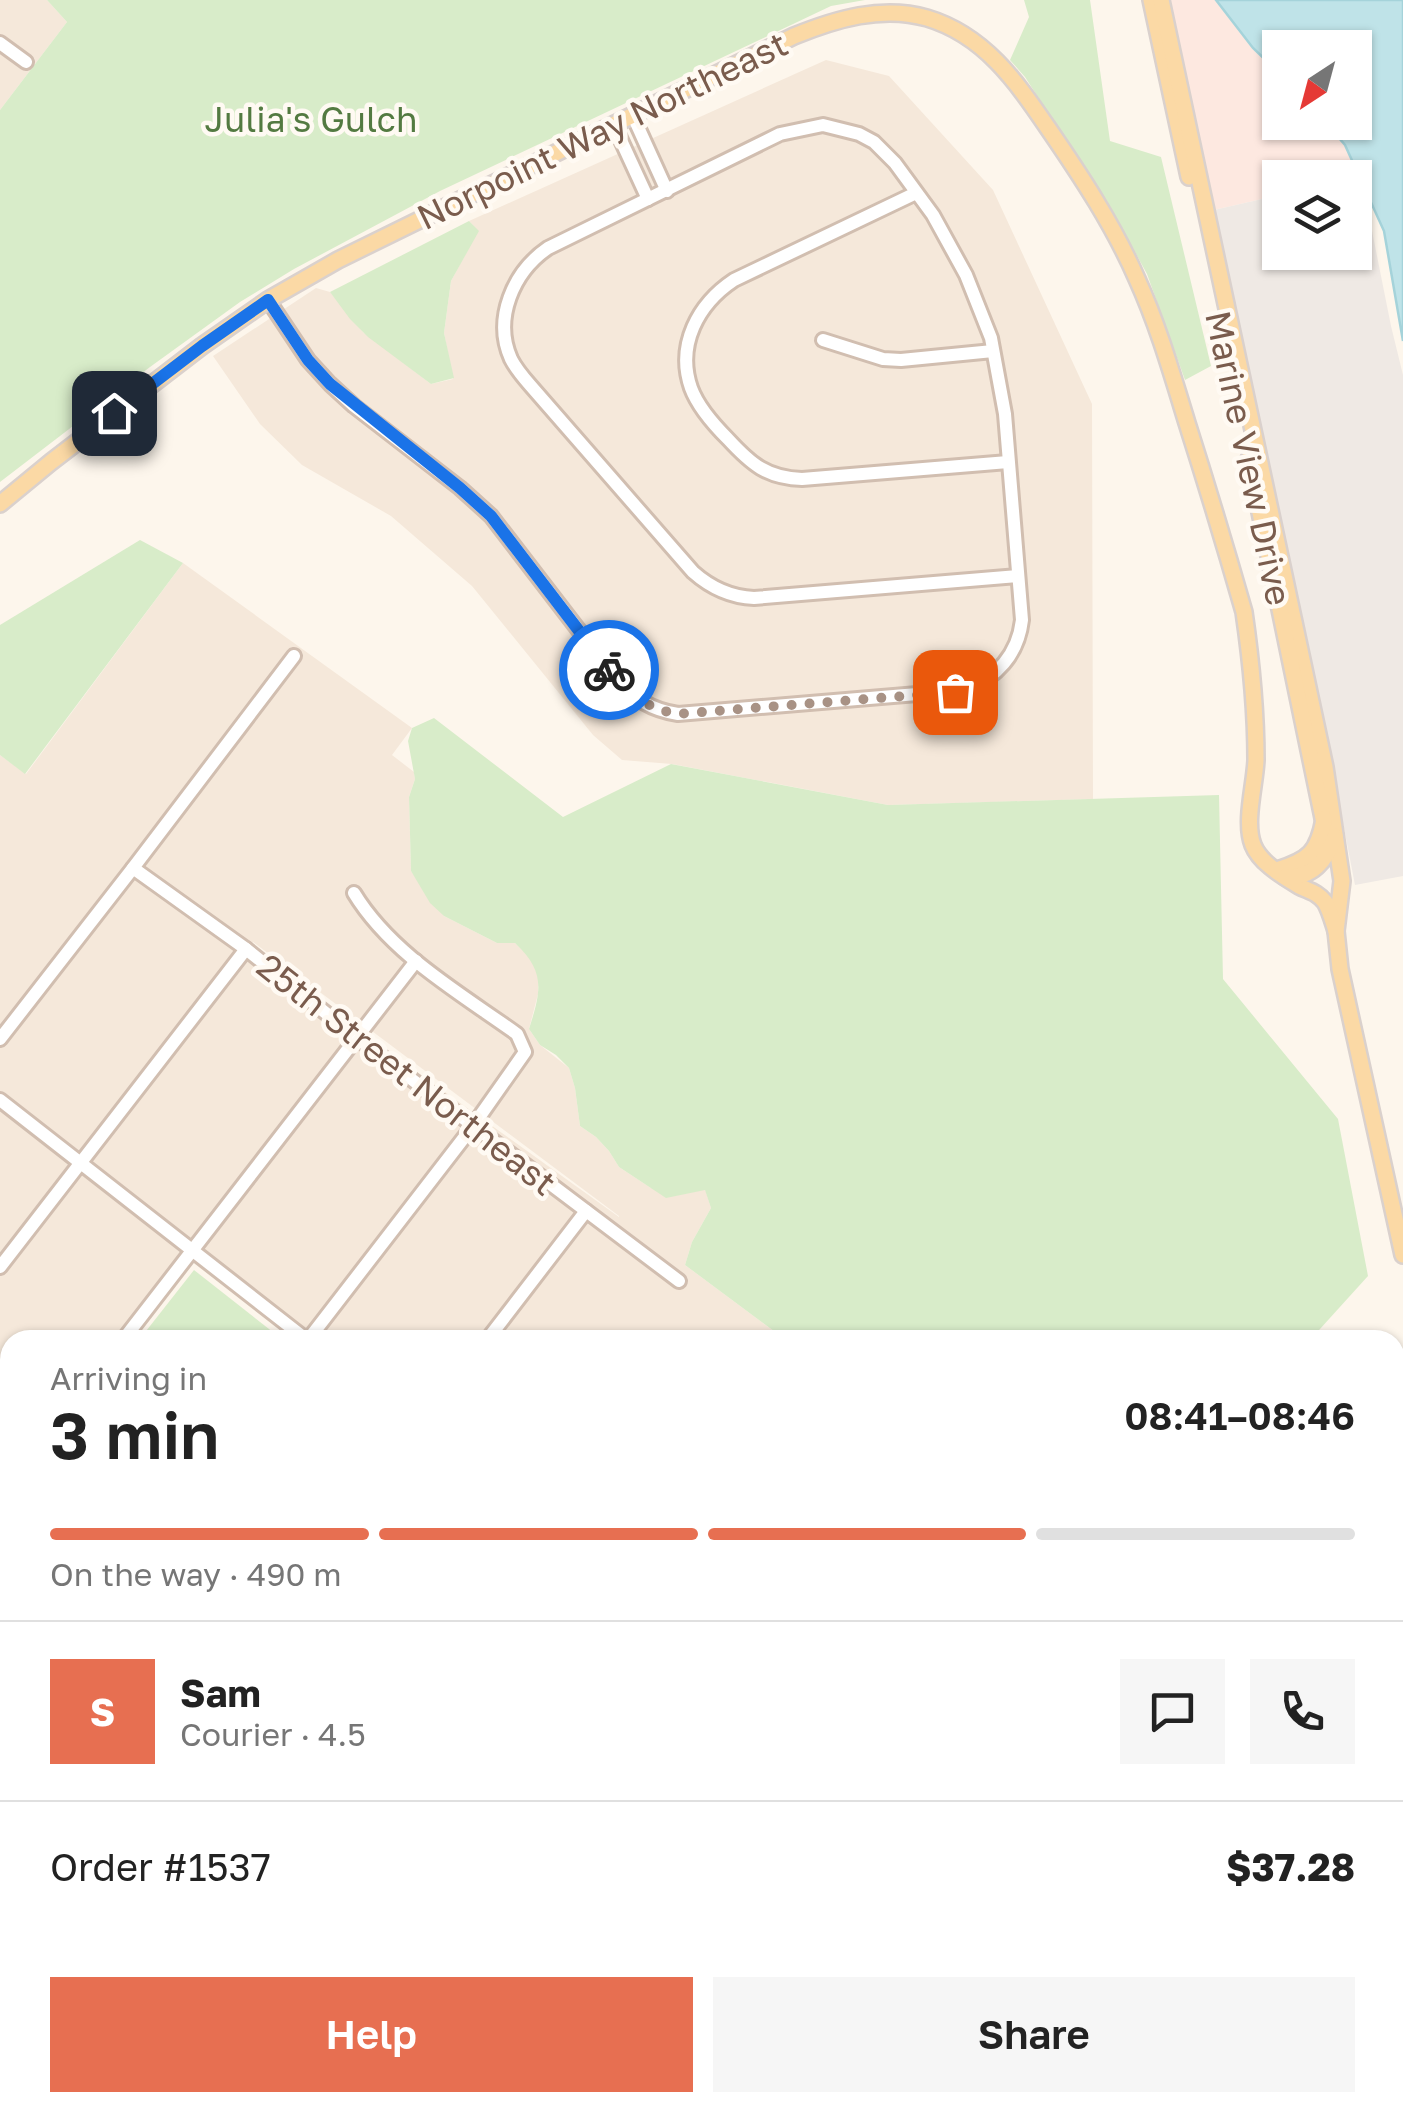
<!DOCTYPE html>
<html lang="en">
<head>
<meta charset="utf-8">
<style>
	:root { --surface:#fff; --page:#f6f6f6; --text:#222; --muted:#767676; --line:#e0e0e0; --accent:#e76f51 }
	body { margin:0; font-family:"Golos Text",sans-serif; background:var(--page); color:var(--text); height:100vh; display:flex; flex-direction:column; font-size:38px; white-space:nowrap }
	* { box-sizing:border-box; margin:0 }
	p { font-size:32px; color:var(--muted) }
	.icon { flex:none; width:55px; height:55px; fill:none; stroke:currentColor; stroke-width:2; stroke-linecap:round; stroke-linejoin:round }
	.map { position:relative; flex:1; overflow:hidden }
	.drawer { position:absolute; left:0px; top:1330px; width:1405px; height:782px; display:flex; flex-direction:column; background:var(--surface); border-radius:30px 30px 0 0; box-shadow:0 2px 8px #0004 }
	.drawer>* { flex:none }
	.needle { width:65px; rotate:216deg }
	.buttons { position:absolute; left:1262px; top:30px; display:grid; gap:20px }
	.buttons a { display:grid; place-items:center; width:110px; height:110px; border-radius:0px; background:var(--surface); box-shadow:0 2px 8px #0004; font-size:50px }
	.pin { position:absolute; display:grid; place-items:center; width:85px; height:85px; color:#fff; margin:-42px; border-radius:20px; box-shadow:0 5px 15px #0006 }
	.courier { position:absolute; display:grid; place-items:center; width:100px; height:100px; margin:-50px; border:8px solid #1a73e8; border-radius:50%; background:#fff; color:#222; box-shadow:0 2px 12px #0007 }
	.summary em { font-style:normal; font-weight:600 }
	.summary div { display:flex; flex-direction:column-reverse }
	.summary { display:flex; align-items:center; justify-content:space-between; height:170px; padding:0 50px }
	h1 { font-size:65px; font-weight:600; line-height:75px }
	.bar { display:grid; grid-template-columns:repeat(4,1fr); gap:15px 10px; align-content:center; height:120px; padding:0 50px }
	.bar i { height:12px; border-radius:8px; background:var(--line) }
	.bar .current { background:var(--accent) }
	.bar p { grid-column:span 4 }
	.line { display:flex; align-items:center; gap:25px; padding:0 50px; border-top:2px solid var(--line) }
	.line div { flex:1 }
	.round { display:grid; place-items:center; flex:none; width:105px; height:105px; border-radius:0px; background:var(--page) }
	.cta { display:flex; gap:20px; margin-top:auto; padding:20px 50px }
	.cta a { flex:1; height:115px; border-radius:0px; background:var(--accent); color:#fff; font-size:40px; font-weight:600; line-height:115px; text-align:center }
	.cta a+a { background:var(--page); color:var(--text) }
	.map>svg:first-child { display:block }
	.residential { fill:#f5e8da; fill-rule:evenodd }
	.commercial { fill:#fde8e0 }
	.industrial { fill:#efe9e4 }
	.green { fill:#d8ecc9 }
	.water { fill:#bfe3e8; stroke:#a5d3da; stroke-width:2.5 }
	.lines { fill:none; stroke-linecap:round; stroke-linejoin:round }
	.minor-casing { stroke:#d1beb0; stroke-width:18 }
	.major-casing { stroke:#dad1cd; stroke-width:20 }
	.minor { stroke:#fff; stroke-width:12 }
	.major { stroke:#fbd9a5; stroke-width:15 }
	.done { stroke:#a89285; stroke-width:10; stroke-dasharray:0 18 }
	.route { stroke:#1a73e8; stroke-width:12 }
	.labels { text-anchor:middle; dominant-baseline:central; stroke-width:9; stroke-linejoin:round; paint-order:stroke }
	.park-label { font-size:35px; fill:#537a41; stroke:#fffaf3 }
	.street-label { font-size:35px; fill:#7a5c4d; stroke:#fffaf3 }
</style>
</head>
<body>
<div class="map">
<svg width="1403" height="2111" viewBox="0 0 1403 2111">
	<rect width="100%" height="100%" fill="#fdf6ec"/>
	<g class="residential">
		<polygon points="0,0 47,0 67,22 0,110"/>
		<polygon points="826,60 889,76 993,190 1092,404 1093,799 888,805 672,764 622,760 593,735 472,586 391,516 302,465 260,424 213,356 316,288 330,292 363,332 431,384 453,379 444,333 451,281 478,231 469,221"/>
		<path d="M183 563 412 728 392 755 414 772 415 779 409 797 411 871 444 916 497 943H515L530 957 538 973V994L529 1029 540 1045 569 1068 575 1088 580 1126 596 1137 609 1151 619 1167 651 1188 705 1189 711 1208 692 1242 685 1265 786 1340H312L193 1252 123 1340H10V1466L0 1458V755L26 774ZM253 942 619 1216V1217L247 950Z"/>
		<polygon points="0,1474 10,1482 10,2102 862,2103 855,2111 0,2111"/>
	</g>
	<polygon class="commercial" points="1168,0 1216,0 1253,48 1280,74 1280,122 1326,123 1345,145 1361,176 1280,178 1280,195 1214,210"/>
	<polygon class="industrial" points="1361,176 1391,326 1403,375 1403,876 1355,885 1309,647 1214,210 1280,195 1280,252 1355,252 1354,177"/>
	<g class="green">
		<polygon points="47,0 865,0 831,6 440,191 294,269 240,302 150,367 0,482 0,110 67,22"/>
		<polygon points="1024,0 1090,0 1110,141 1161,157 1211,366 1185,380 1147,274 1118,221 1025,77 1010,60 1029,17"/>
		<polygon points="469,221 479,231 451,281 444,333 454,378 431,384 368,337 350,319 330,292"/>
		<polygon points="140,540 183,563 25,774 0,755 0,625"/>
		<path d="M434 718 563 817 671 764 888 805 1219 795 1223 979 1338 1119 1368 1276 1310 1340H786L685 1265 692 1242 711 1208 705 1190 666 1198 619 1167 609 1151 596 1137 580 1126 575 1088 569 1068 556 1055 540 1045 529 1029C541 991 546 972 515 943H497L444 916 430 903 411 871 409 797 415 779 408 741 412 728Z"/>
		<polygon points="194,1270 283,1340 139,1340"/>
		<polygon points="1395,1632 1403,1632 1403,1850 1395,1862"/>
		<polygon points="1395,2047 1403,2052 1403,2111 855,2111 862,2102 1395,2102"/>
	</g>
	<polygon class="water" points="1216,0 1403,0 1403,341 1384,231 1345,145 1326,123 1355,122 1355,48 1280,48 1280,74 1253,48"/>
	<g class="lines">
		<defs>
			<g id="minor">
				<polyline points="0,43 26,62"/>
				<polyline points="633,116 667,191"/>
				<polyline points="614,125 648,199"/>
				<path d="M916 193 734 280C698 304 676 345 691 388 698 407 714 425 728 439 751 464 767 478 802 479L1008 462"/>
				<path d="M268 300 308 360 330 384 354 406 460 488 491 516 617 680C635 699 651 710 678 714L965 690C997 678 1018 654 1022 620L1005 414 991 338 966 275 933 215 895 163 874 142 859 134 823 125 780 134 548 248C513 272 493 319 511 359 516 369 523 377 530 385L693 572C711 588 730 597 754 598L1018 576"/>
				<polyline points="823,340 883,359 901,360 993,351"/>
				<polyline points="133,868 246,949 357,1038 679,1281"/>
				<polyline points="0,1039 133,868 294,656"/>
				<polyline points="0,1100 307,1340"/>
				<polyline points="0,1267 246,949"/>
				<polyline points="123,1340 416,961"/>
				<path d="M308 1340 473 1126 525 1052 517 1034C460 993 391 954 354 893"/>
				<polyline points="487,1340 586,1211"/>
				<polyline points="0,1459 10,1467"/>
				<polyline points="0,1597 10,1583"/>
				<polyline points="0,1830 10,1838"/>
				<polyline points="0,1864 10,1850"/>
				<polyline points="132,2102 144,2111"/>
				<polyline points="374,2102 386,2111"/>
				<polyline points="631,2102 643,2111"/>
				<polyline points="754,2111 761,2102"/>
			</g>
			<g id="major">
				<polyline points="1151,0 1189,177"/>
				<polyline points="1161,0 1325,767 1342,881 1336,931 1340,969 1403,1255"/>
				<polyline points="1249,459 1324,823"/>
				<path d="M0 504 51 462 202 346 268 300 338 260 794 36C836 19 882 5 927 18 984 35 1016 81 1048 128 1081 176 1114 226 1137 279 1158 325 1172 374 1187 423 1207 486 1226 549 1244 612 1251 660 1256 711 1256 760 1255 785 1244 822 1253 845 1260 863 1283 876 1299 886 1309 891 1317 892 1325 902 1330 910 1333 922 1336 931"/>
				<path d="M1277 870C1309 860 1318 852 1324 819"/>
				<path d="M1285 877C1313 878 1326 861 1335 836"/>
			</g>
		</defs>
		<use href="#minor" class="minor-casing"/>
		<use href="#major" class="major-casing"/>
		<use href="#minor" class="minor"/>
		<use href="#major" class="major"/>
	</g>
	<g class="lines">
		<path class="done" d="M609 670C627 694 648 709 678 714L955 692"/>
		<polyline class="route" points="114,413 202,346 268,300 308,360 330,384 460,488 491,516 609,670"/>
	</g>
	<g class="labels">
		<g class="park-label">
			<text x="311" y="119">Julia's Gulch</text>
		</g>
		<g class="street-label">
			<text transform="translate(602 130) rotate(-26)">Norpoint Way Northeast</text>
			<text transform="translate(1249 458) rotate(78)">Marine View Drive</text>
			<text transform="translate(407 1074) rotate(38)">25th Street Northeast</text>
		</g>
	</g>
</svg>
<div class="buttons">
<a><svg class="needle" viewBox="-14 -14 28 28"><path d="M0-13l5 13h-10z" fill="#e53935"/><path d="M0 13l5-13h-10z" fill="#767676"/></svg></a>
<a><svg class="icon" aria-label="layers" viewBox="0 0 24 24"><path d="M12 4l9 5-9 5-9-5zM3 14l9 5 9-5"/></svg></a>
</div>
<div class="pin" style="left:955px;top:692px;background:#ea580c"><svg class="icon" aria-label="bag" viewBox="0 0 24 24"><path d="M5 8h14l-1 12H6zM9 8a3 3 0 0 1 6 0"/></svg></div>
<div class="pin" style="left:114px;top:413px;background:#1f2937"><svg class="icon" aria-label="home" viewBox="0 0 24 24"><path d="M3 11l9-7 9 7M6 9v11h12V9"/></svg></div>
<div class="courier" style="left:609px;top:670px"><svg class="icon" aria-label="bike" viewBox="0 0 24 24"><circle cx="6" cy="16" r="4"/><circle cx="18" cy="16" r="4"/><path d="M6 16l4-8h5l3 8M10 8l3 8H6M13 5h3"/></svg></div>
<section class="drawer">
<div class="summary"><div><h1>3 min</h1><p>Arriving in</p></div><em>08:41–08:46</em></div>
<div class="bar"><i class="current"></i><i class="current"></i><i class="current"></i><i></i><p>On the way · 490 m</p></div>
<div class="line" style="height:180px"><b class="round" style="background:var(--accent);color:#fff">S</b><div><b>Sam</b><p>Courier · 4.5</p></div><a class="round"><svg class="icon" aria-label="chat" viewBox="0 0 24 24"><path d="M4 5h16v11H9l-5 4z"/></svg></a><a class="round"><svg class="icon" aria-label="phone" viewBox="0 0 24 24"><path d="M5 4h4l2 5-3 2q2 4 5 5l2-3 5 2v4C11 20 4 13 5 4z"/></svg></a></div>
<div class="line" style="height:130px"><div>Order #1537</div><b>$37.28</b></div>
<div class="cta"><a>Help</a><a>Share</a></div>
</section>
</div>
</body>
</html>
